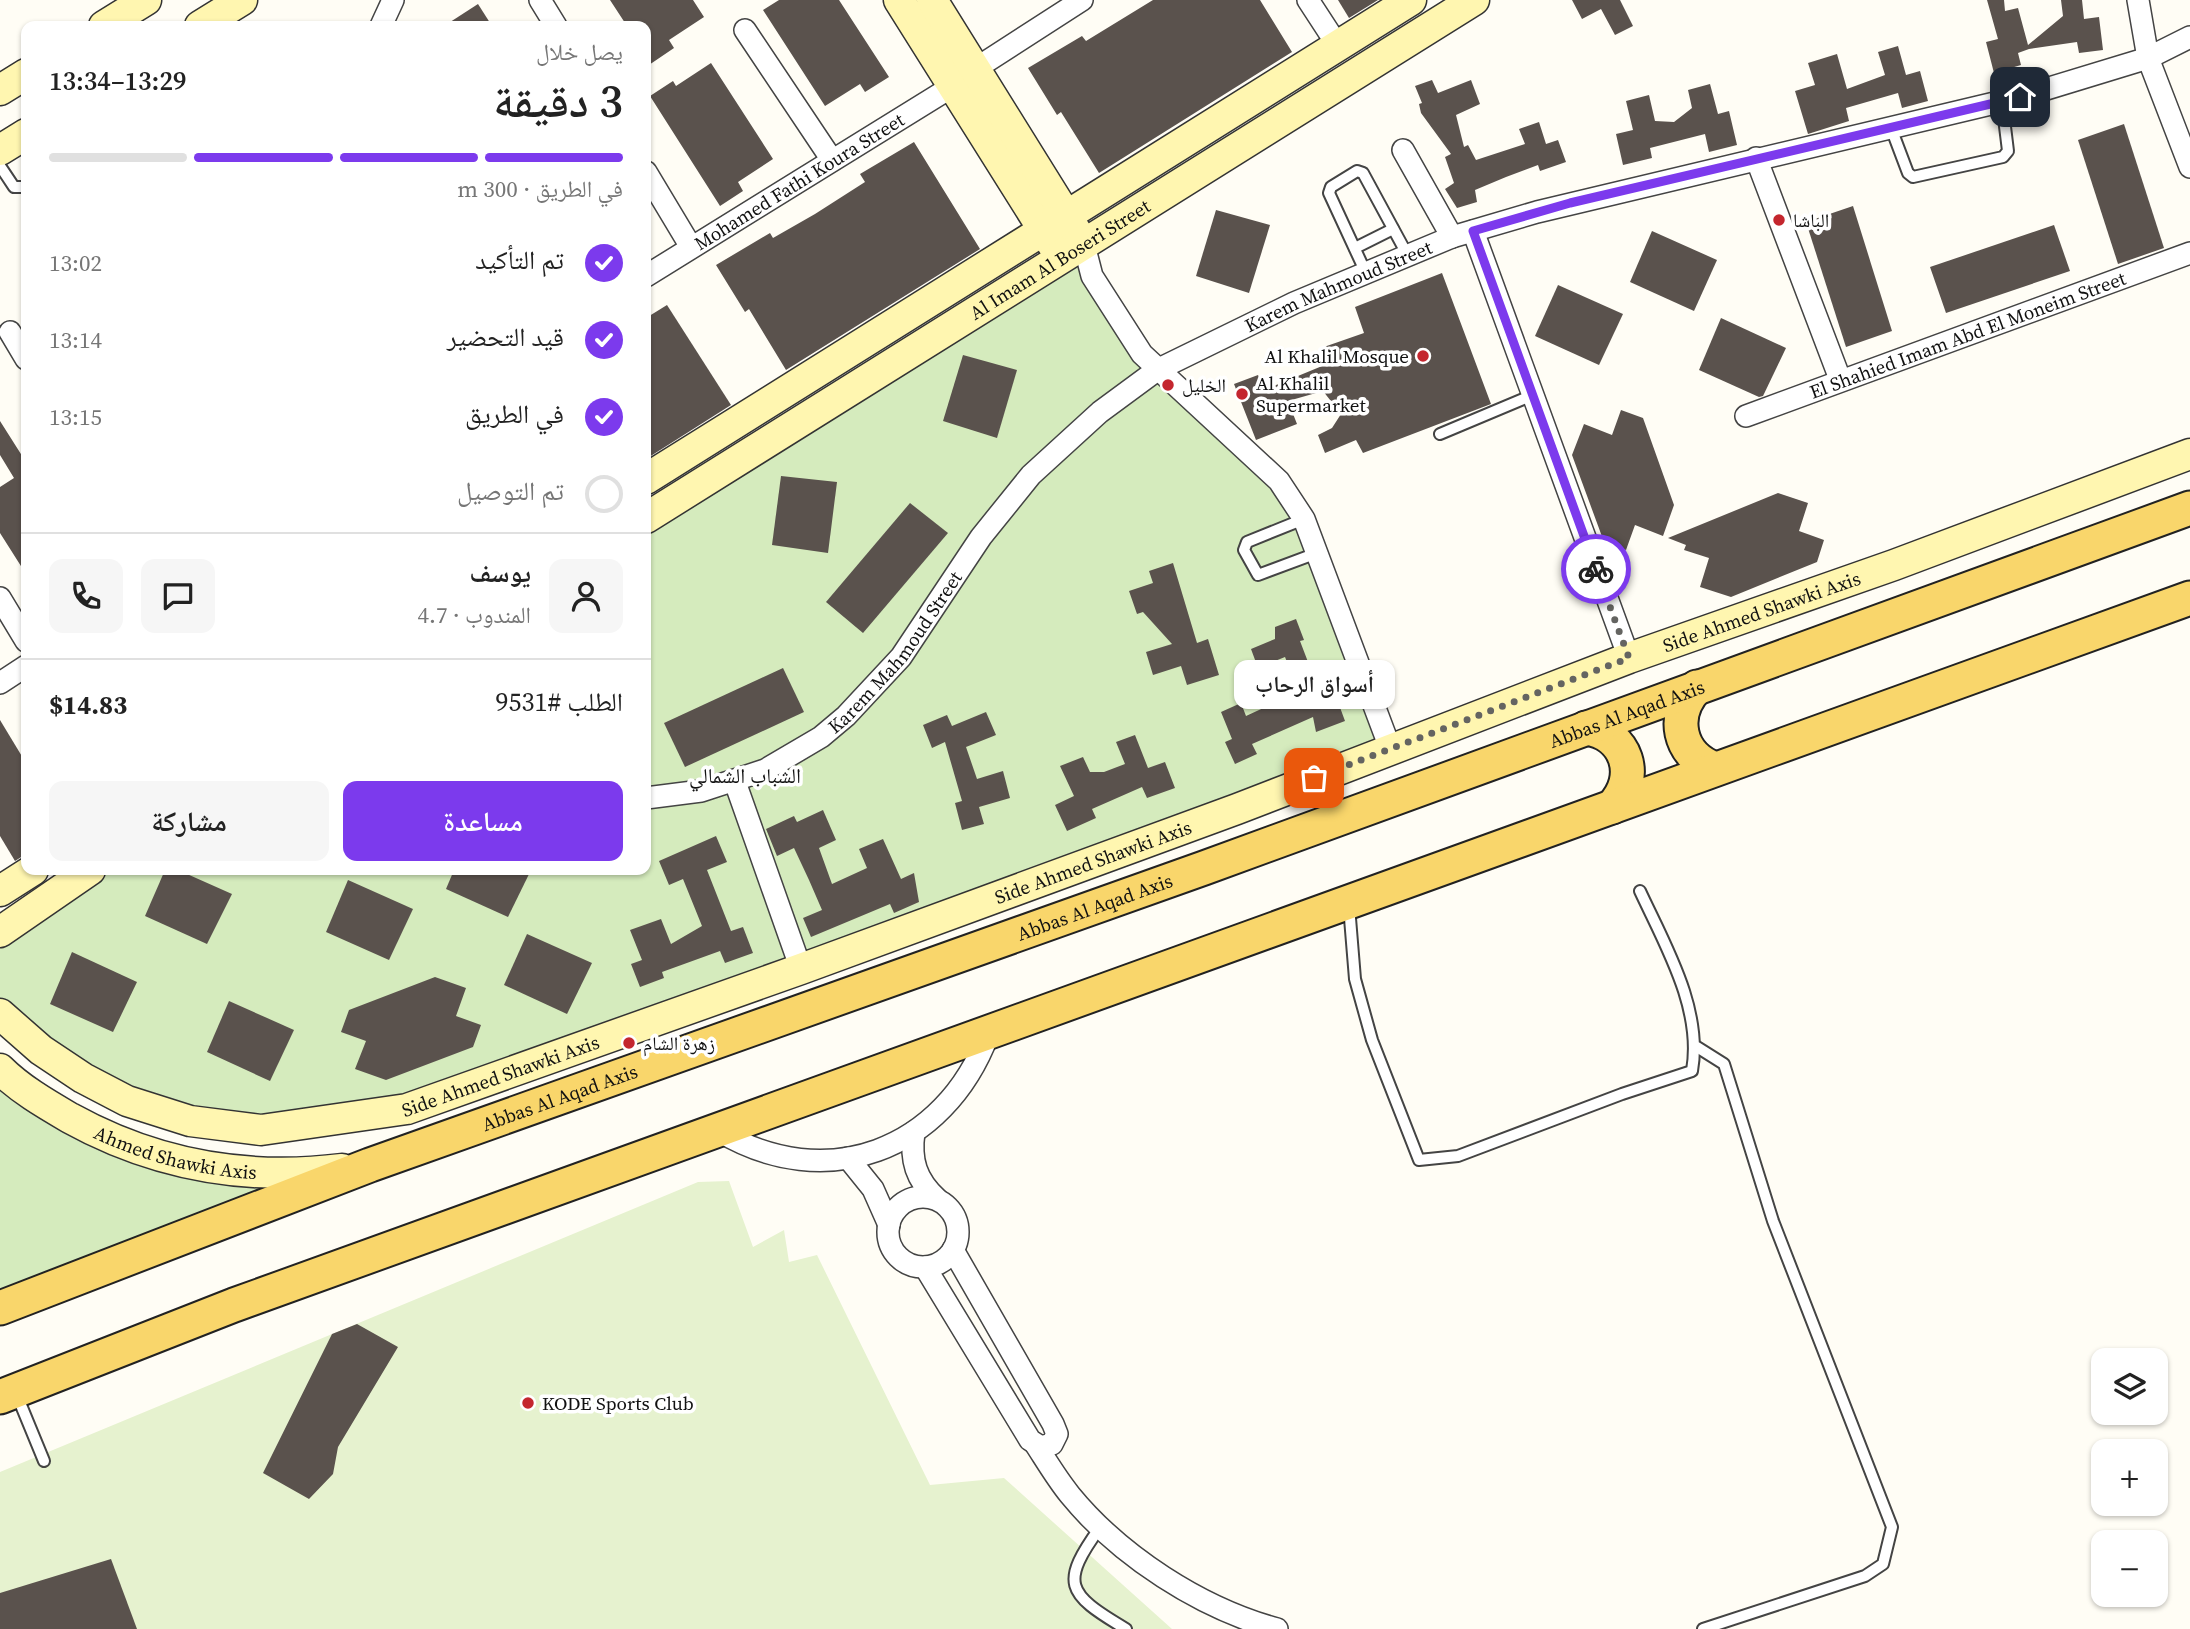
<!DOCTYPE html>
<html lang="ar">
<head>
<meta charset="utf-8">
<style>
	:root { --surface:#fff; --page:#f6f6f6; --text:#222; --muted:#767676; --line:#e0e0e0; --accent:#7c3aed }
	body { margin:0; font-family:"Source Serif 4","Noto Naskh Arabic",serif; background:var(--page); color:var(--text); direction:rtl; height:100vh; display:flex; flex-direction:column; font-size:26px; white-space:nowrap }
	* { box-sizing:border-box; margin:0 }
	p { font-size:23px; color:var(--muted) }
	.icon { flex:none; width:38px; height:38px; fill:none; stroke:currentColor; stroke-width:2; stroke-linecap:round; stroke-linejoin:round }
	.map { position:relative; flex:1; overflow:hidden; direction:ltr }
	.sheet { position:absolute; left:21px; top:21px; width:630px; height:854px; display:flex; flex-direction:column; background:var(--surface); border-radius:14px; box-shadow:0 2px 5px #0004; direction:rtl }
	.sheet>* { flex:none }
	.tools { position:absolute; left:2091px; top:1348px; display:grid; gap:14px }
	.tools a { display:grid; place-items:center; width:77px; height:77px; border-radius:14px; background:var(--surface); box-shadow:0 2px 5px #0004; font-size:35px }
	.pin { position:absolute; display:grid; place-items:center; width:60px; height:60px; color:#fff; margin:-30px; border-radius:14px; box-shadow:0 4px 10px #0006 }
	.courier { position:absolute; display:grid; place-items:center; width:70px; height:70px; margin:-35px; border:5px solid #7c3aed; border-radius:50%; background:#fff; color:#222; box-shadow:0 2px 9px #0007 }
	.bubble { position:absolute; height:49px; border-radius:14px; background:var(--surface); box-shadow:0 2px 5px #0004; font-size:23px; font-weight:600; line-height:49px; text-align:center; direction:rtl }
	.headline em { font-style:normal; font-weight:600 }
	.headline div { display:flex; flex-direction:column-reverse }
	.headline { display:flex; align-items:center; justify-content:space-between; height:119px; padding:0 28px }
	h1 { font-size:46px; font-weight:600; line-height:52px }
	.bar { display:grid; grid-template-columns:repeat(4,1fr); gap:10px 7px; align-content:center; height:84px; padding:0 28px }
	.bar i { height:9px; border-radius:5px; background:var(--line) }
	.bar .on { background:var(--accent) }
	.bar p { grid-column:span 4 }
	.line { display:flex; align-items:center; gap:18px; padding:0 28px; border-top:2px solid var(--line) }
	.line div { flex:1 }
	.round { display:grid; place-items:center; flex:none; width:74px; height:74px; border-radius:14px; background:var(--page) }
	ol { padding:0 28px; list-style:none }
	li { display:flex; align-items:center; gap:21px; height:77px }
	li p { margin-inline-start:auto }
	li .icon { padding:7px; border-radius:50%; background:var(--accent); color:#fff; stroke-width:4 }
	li:last-child { color:var(--muted) }
	li i { width:38px; height:38px; border:4px solid var(--line); border-radius:50% }
	.primary-button { display:flex; gap:14px; margin-top:auto; padding:14px 28px }
	.primary-button a { flex:1; height:80px; border-radius:14px; background:var(--accent); color:#fff; font-size:28px; font-weight:600; line-height:80px; text-align:center }
	.primary-button a+a { background:var(--page); color:var(--text) }
	.map>svg:first-child { display:block }
	.green { fill:#d5ebbd }
	.pitch { fill:#e6f2cf }
	.building { fill:#5a524d }
	.lines { fill:none; stroke-linecap:round; stroke-linejoin:round }
	.lane-casing { stroke:#444; stroke-width:14 }
	.street-casing { stroke:#444; stroke-width:24 }
	.secondary-casing { stroke:#333; stroke-width:33 }
	.primary-casing { stroke:#222; stroke-width:37 }
	.lane { stroke:#fff; stroke-width:10 }
	.street { stroke:#fff; stroke-width:21 }
	.secondary { stroke:#fff6b0; stroke-width:30 }
	.primary { stroke:#f9d66b; stroke-width:33 }
	.done { stroke:#646461; stroke-width:7; stroke-dasharray:0 12.6 }
	.route { stroke:#7c3aed; stroke-width:9 }
	.poi-dot { fill:#c4262e; stroke:#fff; stroke-width:2.5 }
	.labels { text-anchor:middle; dominant-baseline:central; stroke-width:7; stroke-linejoin:round; paint-order:stroke }
	.street-label { font-size:19px; fill:#111; stroke:#fff }
	.poi-label { font-size:19px; fill:#111; stroke:#fff; text-anchor:start }
	.neighbourhood-label { font-size:21px; fill:#111; stroke:#fff }
</style>
</head>
<body>
<div class="map">
<svg width="2190" height="1629" viewBox="0 0 2190 1629">
	<rect width="100%" height="100%" fill="#fffdf5"/>
	<g class="green">
		<polygon points="1062,259 1092,276 1135,345 1279,481 1390,748 326,1123 158,1112 0,1012 0,932 90,870 646,870 646,519"/>
		<polygon points="0,1069 110,1140 304,1174 0,1308"/>
	</g>
	<polygon class="pitch" points="729,1181 753,1247 784,1230 789,1262 817,1255 930,1485 1004,1478 1172,1629 0,1629 0,1472 698,1182"/>
	<g class="building">
		<polygon points="610,0 693,0 704,17 669,40 674,48 646,67 646,26 627,26"/>
		<polygon points="779,0 839,0 889,77 865,92 860,84 825,106 763,10"/>
		<polygon points="1153,0 1260,0 1292,52 1099,173 1061,112 1057,115 1028,68 1082,36 1086,41"/>
		<polygon points="1338,0 1378,0 1349,18"/>
		<polygon points="1572,0 1620,0 1633,26 1615,35 1601,9 1582,19"/>
		<polygon points="1987,0 2004,0 2005,11 2018,8 2028,45 2063,16 2061,0 2082,0 2084,19 2099,17 2103,50 2079,53 2077,42 2029,49 2018,53 2021,65 1994,73 1986,42 1998,39"/>
		<polygon points="478,4 492,26 444,26"/>
		<polygon points="1898,46 1906,75 1920,71 1928,101 1902,108 1898,93 1846,108 1849,121 1808,134 1795,91 1815,85 1808,63 1837,54 1847,89 1885,75 1878,52"/>
		<polygon points="711,63 773,159 738,182 743,191 720,206 650,96 673,81 676,86"/>
		<polygon points="1432,80 1438,93 1471,80 1480,104 1456,115 1464,147 1468,145 1476,160 1525,144 1519,129 1539,122 1546,144 1558,140 1566,162 1540,171 1538,165 1506,177 1475,190 1477,202 1457,208 1445,189 1454,183 1445,157 1451,154 1421,113 1419,104 1422,103 1415,86"/>
		<polygon points="1710,84 1718,114 1729,111 1737,145 1709,152 1705,134 1650,148 1652,158 1623,165 1616,134 1633,130 1626,101 1649,95 1655,121 1674,122 1692,108 1688,90"/>
		<polygon points="2124,124 2164,248 2118,264 2078,140"/>
		<polygon points="914,142 980,249 786,370 749,309 745,312 716,265 770,233 773,238 815,214 865,182 860,174"/>
		<polygon points="1853,206 1892,331 1846,347 1806,222"/>
		<polygon points="1216,210 1270,225 1249,293 1196,276"/>
		<polygon points="2054,225 2070,271 1946,313 1930,267"/>
		<polygon points="1652,231 1717,260 1694,311 1630,282"/>
		<polygon points="1442,273 1491,404 1363,453 1356,440 1325,453 1318,435 1332,428 1341,414 1323,391 1288,401 1297,424 1256,440 1234,384 1258,375 1264,390 1327,364 1321,348 1364,333 1355,307"/>
		<polygon points="1558,285 1623,314 1599,365 1535,336"/>
		<polygon points="667,305 731,405 646,459 646,318"/>
		<polygon points="1721,318 1786,348 1763,396 1759,397 1699,370"/>
		<polygon points="963,355 1017,370 997,438 943,421"/>
		<polygon points="1621,410 1643,418 1674,505 1663,536 1635,525 1626,550 1604,542 1572,455 1584,424 1612,435"/>
		<polygon points="0,421 26,462 26,574 0,533 0,487 14,478 0,455"/>
		<polygon points="781,476 837,482 828,553 772,545"/>
		<polygon points="1778,493 1808,503 1799,531 1824,540 1817,562 1731,597 1700,587 1709,558 1684,550 1686,545 1668,538"/>
		<polygon points="910,503 948,533 863,633 826,602"/>
		<polygon points="1173,563 1197,643 1208,639 1219,675 1187,685 1181,666 1153,675 1146,652 1172,644 1143,612 1137,614 1129,591 1153,583 1149,571"/>
		<polygon points="1296,619 1304,640 1300,641 1321,696 1334,691 1345,721 1316,732 1313,717 1252,744 1257,754 1235,764 1225,742 1232,739 1221,712 1241,703 1246,716 1294,694 1293,677 1285,657 1258,668 1251,649 1275,639 1275,627"/>
		<polygon points="783,668 804,712 685,767 664,723"/>
		<polygon points="986,712 996,735 966,747 977,779 1003,771 1010,798 979,807 984,824 962,830 955,803 962,801 945,742 932,748 923,725 947,715 952,726"/>
		<polygon points="0,720 26,763 26,854 15,861 0,836"/>
		<polygon points="1135,735 1148,768 1165,762 1175,788 1147,798 1142,787 1092,809 1096,818 1067,831 1055,805 1074,796 1060,766 1083,757 1090,772 1104,772 1125,764 1116,742"/>
		<polygon points="823,810 836,840 819,848 832,884 867,868 859,849 883,839 901,879 914,873 919,902 894,913 890,904 811,937 803,918 822,910 809,880 794,848 777,856 766,829 794,816 797,822"/>
		<polygon points="716,836 727,862 707,870 731,931 743,927 753,953 725,963 720,951 662,972 664,978 640,987 631,964 642,960 630,930 661,919 671,944 702,926 683,879 669,885 659,861"/>
		<polygon points="165,870 178,870 232,894 207,944 145,916"/>
		<polygon points="454,870 531,870 508,917 446,889"/>
		<polygon points="348,880 413,909 389,960 326,932"/>
		<polygon points="527,934 592,963 567,1014 504,985"/>
		<polygon points="72,952 137,982 113,1032 50,1004"/>
		<polygon points="435,977 466,988 456,1016 481,1025 473,1047 386,1080 355,1069 366,1041 341,1032 349,1010"/>
		<polygon points="229,1001 294,1030 270,1081 207,1052"/>
		<polygon points="357,1324 398,1347 338,1447 333,1474 309,1499 263,1473 332,1334"/>
		<polygon points="111,1559 137,1629 0,1629 0,1593"/>
	</g>
	<g class="lines">
		<defs>
			<g id="lane">
				<polyline points="1891,128 1908,173 1913,177 2003,157 2008,151 2002,102"/>
				<polyline points="0,166 14,187 26,187"/>
				<polyline points="1355,248 1393,229"/>
				<polyline points="1366,273 1329,193 1331,187 1357,171 1363,173 1408,256"/>
				<polyline points="1440,434 1533,395"/>
				<polyline points="1304,519 1247,542 1244,550 1258,575 1317,553"/>
				<path d="M1349 906 1355 979 1372 1040 1419 1160 1458 1156 1622 1094 1692 1071C1703 1009 1665 945 1640 891"/>
				<polyline points="1697,1047 1724,1064 1773,1221 1892,1527 1883,1564 1865,1576 1703,1629"/>
				<polyline points="16,1393 44,1461"/>
				<path d="M1101 1526C1060 1583 1065 1593 1126 1629"/>
			</g>
			<g id="street">
				<polyline points="540,0 556,26"/>
				<polyline points="1308,0 1338,46"/>
				<polyline points="2138,0 2148,58 2190,167"/>
				<polyline points="381,26 393,0"/>
				<polyline points="745,30 832,160"/>
				<polyline points="975,69 1082,0"/>
				<polyline points="1403,150 1452,237"/>
				<polyline points="1756,158 1840,379"/>
				<polyline points="646,172 691,247"/>
				<polyline points="1473,231 1629,658"/>
				<polyline points="1084,245 1092,276 1142,354 1279,481 1304,519 1390,748"/>
				<path id="s1" d="M646 276 953 86"/>
				<polyline points="10,332 26,359"/>
				<path id="s2" d="M1746 416 2190 253"/>
				<polyline points="0,598 26,641"/>
				<polyline points="0,683 26,666"/>
				<polyline points="735,782 801,969"/>
				<path id="s3" d="M646 798 701 791 765 770 821 737 846 716 901 657 981 537 1031 475 1100 412 1157 370 1294 303 1452 237 1537 212 2020 97 2148 58 2190 37"/>
				<path d="M719 1131C826 1195 944 1151 988 1035"/>
				<path d="M914 1132C910 1160 916 1180 937 1199"/>
				<polyline points="848,1158 873,1189 889,1225"/>
				<circle cx="923" cy="1232" r="35"/>
				<polyline points="925,1267 1030,1440 1041,1447 1052,1444 1057,1434 1053,1424 953,1250"/>
				<path d="M1036 1445C1047 1462 1057 1479 1070 1495 1120 1556 1200 1608 1277 1629"/>
			</g>
			<g id="secondary">
				<polyline points="899,0 1053,245"/>
				<polyline points="932,0 1077,233"/>
				<polyline points="104,26 146,0"/>
				<polyline points="200,26 242,0"/>
				<polyline points="0,90 26,74"/>
				<polyline points="0,150 26,134"/>
				<polyline points="646,479 1411,0"/>
				<path id="s4" d="M646 518 1474 0"/>
				<polyline points="0,891 33,870"/>
				<polyline points="0,932 90,870"/>
				<path id="s5" d="M0 1014 41 1050 83 1078 127 1101 190 1121 261 1130 407 1109 801 969 1237 809 1629 658 1894 565 2190 454"/>
				<path id="s6" d="M0 1069C20 1089 46 1104 70 1118 155 1165 246 1181 342 1169"/>
			</g>
			<g id="primary">
				<path d="M1697 687C1670 715 1678 755 1715 769"/>
				<path d="M1586 728C1627 734 1641 777 1612 807"/>
				<path id="s7" d="M0 1308 370 1165 1204 868 2190 508"/>
				<polyline points="0,1397 234,1305 2190,598"/>
			</g>
		</defs>
		<use href="#lane" class="lane-casing"/>
		<use href="#street" class="street-casing"/>
		<use href="#secondary" class="secondary-casing"/>
		<use href="#primary" class="primary-casing"/>
		<use href="#lane" class="lane"/>
		<use href="#street" class="street"/>
		<use href="#secondary" class="secondary"/>
		<use href="#primary" class="primary"/>
	</g>
	<g class="lines">
		<polyline class="done" points="1314,778 1629,658 1596,569"/>
		<polyline class="route" points="1596,569 1473,231 1570,203 2020,97"/>
	</g>
	<g class="poi-dot">
		<circle cx="1779" cy="220" r="7"/>
		<circle cx="1423" cy="356" r="7"/>
		<circle cx="1168" cy="385" r="7"/>
		<circle cx="1242" cy="394" r="7"/>
		<circle cx="629" cy="1043" r="7"/>
		<circle cx="528" cy="1403" r="7"/>
	</g>
	<g class="labels">
		<g class="street-label">
			<text stroke="none"><textPath href="#s1" startOffset="180">Mohamed Fathi Koura Street</textPath></text>
			<text stroke="none"><textPath href="#s4" startOffset="488">Al Imam Al Boseri Street</textPath></text>
			<text stroke="none"><textPath href="#s3" startOffset="889">Karem Mahmoud Street</textPath></text>
			<text stroke="none"><textPath href="#s2" startOffset="236">El Shahied Imam Abd El Moneim Street</textPath></text>
			<text stroke="none"><textPath href="#s5" startOffset="1883">Side Ahmed Shawki Axis</textPath></text>
			<text stroke="none"><textPath href="#s3" startOffset="301">Karem Mahmoud Street</textPath></text>
			<text stroke="none"><textPath href="#s7" startOffset="1732">Abbas Al Aqad Axis</textPath></text>
			<text stroke="none"><textPath href="#s5" startOffset="1169">Side Ahmed Shawki Axis</textPath></text>
			<text stroke="none"><textPath href="#s7" startOffset="1166">Abbas Al Aqad Axis</textPath></text>
			<text stroke="none"><textPath href="#s5" startOffset="539">Side Ahmed Shawki Axis</textPath></text>
			<text stroke="none"><textPath href="#s7" startOffset="598">Abbas Al Aqad Axis</textPath></text>
			<text stroke="none"><textPath href="#s6" startOffset="198">Ahmed Shawki Axis</textPath></text>
		</g>
		<g class="poi-label">
			<text x="1793" y="220">الباشا</text>
			<text x="1409" y="356" text-anchor="end">Al Khalil Mosque</text>
			<text x="1256" y="383">Al Khalil<tspan x="1256" dy="22">Supermarket</tspan></text>
			<text x="1182" y="385">الخليل</text>
			<text x="643" y="1043">زهرة الشام</text>
			<text x="542" y="1403">KODE Sports Club</text>
		</g>
		<g class="neighbourhood-label">
			<text x="745" y="775">الشباب الشمالي</text>
		</g>
	</g>
</svg>
<div class="tools">
<a><svg class="icon" aria-label="layers" viewBox="0 0 24 24"><path d="M12 4l9 5-9 5-9-5zM3 14l9 5 9-5"/></svg></a>
<a>+</a>
<a>−</a>
</div>
<div class="pin" style="left:1314px;top:778px;background:#ea580c"><svg class="icon" aria-label="bag" viewBox="0 0 24 24"><path d="M5 8h14l-1 12H6zM9 8a3 3 0 0 1 6 0"/></svg></div>
<div class="pin" style="left:2020px;top:97px;background:#1f2937"><svg class="icon" aria-label="home" viewBox="0 0 24 24"><path d="M3 11l9-7 9 7M6 9v11h12V9"/></svg></div>
<div class="courier" style="left:1596px;top:569px"><svg class="icon" aria-label="bike" viewBox="0 0 24 24"><circle cx="6" cy="16" r="4"/><circle cx="18" cy="16" r="4"/><path d="M6 16l4-8h5l3 8M10 8l3 8H6M13 5h3"/></svg></div>
<div class="bubble" style="left:1234px;top:660px;width:161px">أسواق الرحاب</div>
<section class="sheet">
<div class="headline"><div><h1>3 دقيقة</h1><p>يصل خلال</p></div><em>13:29–13:34</em></div>
<div class="bar"><i class="on"></i><i class="on"></i><i class="on"></i><i></i><p>في الطريق · 300 m</p></div>
<ol>
<li><svg class="icon" aria-label="check" viewBox="0 0 24 24"><path d="M5 12l5 5 9-10"/></svg>تم التأكيد<p>13:02</p></li>
<li><svg class="icon" aria-label="check" viewBox="0 0 24 24"><path d="M5 12l5 5 9-10"/></svg>قيد التحضير<p>13:14</p></li>
<li><svg class="icon" aria-label="check" viewBox="0 0 24 24"><path d="M5 12l5 5 9-10"/></svg>في الطريق<p>13:15</p></li>
<li><i></i>تم التوصيل</li>
</ol>
<div class="line" style="height:126px"><a class="round"><svg class="icon" aria-label="person" viewBox="0 0 24 24"><circle cx="12" cy="8" r="4"/><path d="M4 21q1-7 8-7t8 7"/></svg></a><div><b>يوسف</b><p>المندوب · 4.7</p></div><a class="round"><svg class="icon" aria-label="chat" viewBox="0 0 24 24"><path d="M4 5h16v11H9l-5 4z"/></svg></a><a class="round"><svg class="icon" aria-label="phone" viewBox="0 0 24 24"><path d="M5 4h4l2 5-3 2q2 4 5 5l2-3 5 2v4C11 20 4 13 5 4z"/></svg></a></div>
<div class="line" style="height:91px"><div>الطلب #9531</div><b>$14.83</b></div>
<div class="primary-button"><a>مساعدة</a><a>مشاركة</a></div>
</section>
</div>
</body>
</html>
